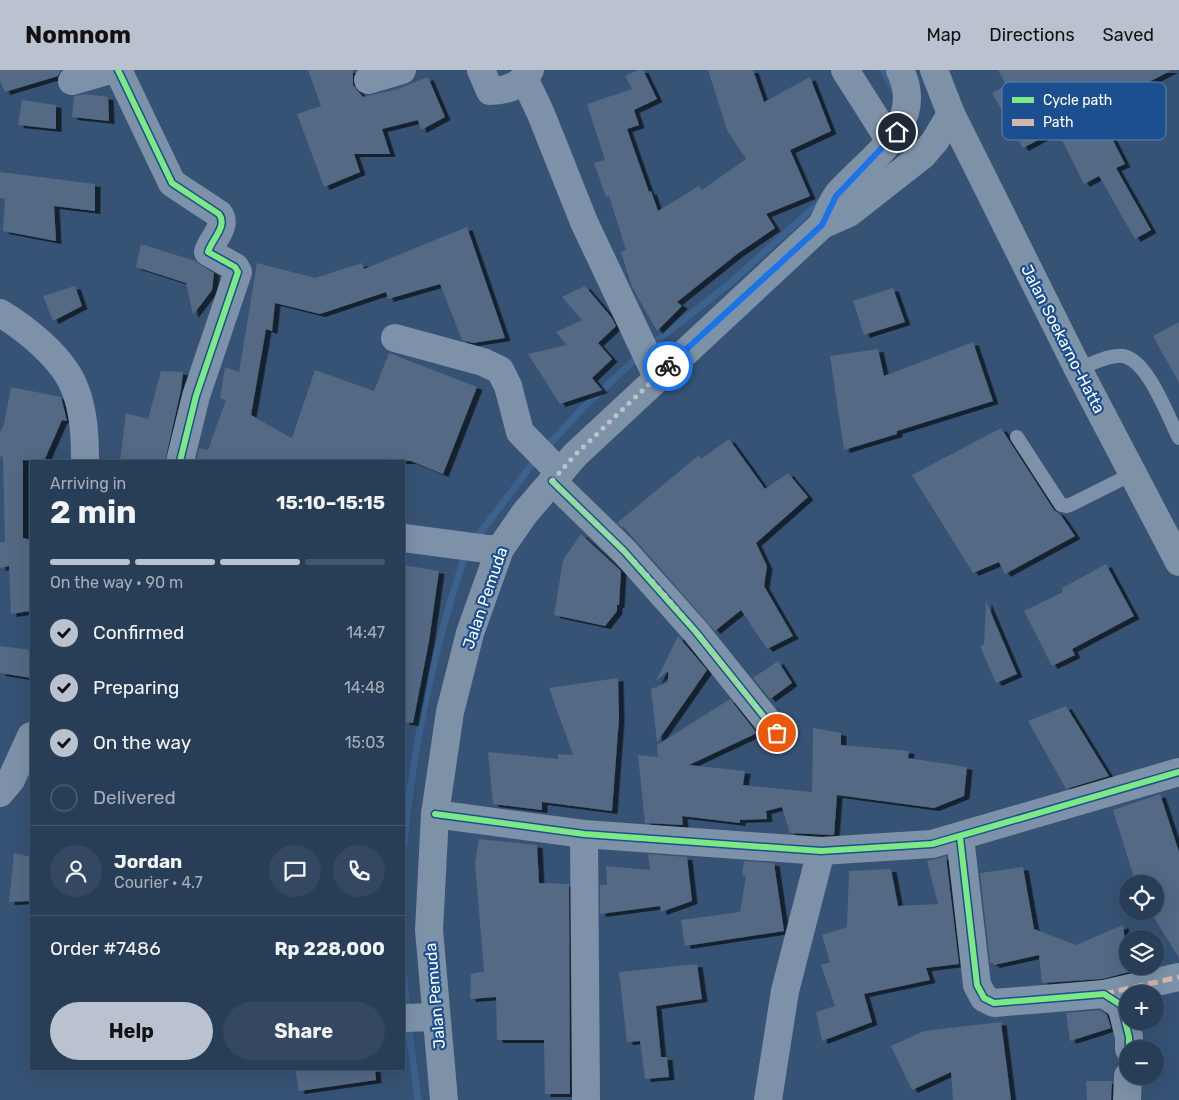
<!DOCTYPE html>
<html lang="en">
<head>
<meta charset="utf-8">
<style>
	:root { --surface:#283e57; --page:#344961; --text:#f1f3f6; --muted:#a5aeba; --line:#44576d; --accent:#b9c2ce }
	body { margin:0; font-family:Rubik,sans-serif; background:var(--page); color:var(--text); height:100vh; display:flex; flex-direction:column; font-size:19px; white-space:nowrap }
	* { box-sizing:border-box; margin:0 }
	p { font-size:16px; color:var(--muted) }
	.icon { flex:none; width:28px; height:28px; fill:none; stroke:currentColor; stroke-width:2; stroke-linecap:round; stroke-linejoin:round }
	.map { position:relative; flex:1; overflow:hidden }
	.sheet { position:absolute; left:30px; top:390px; width:375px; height:610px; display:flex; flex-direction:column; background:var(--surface); border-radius:0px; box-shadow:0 5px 20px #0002,0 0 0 1px var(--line) }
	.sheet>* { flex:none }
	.tools { position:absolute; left:1119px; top:805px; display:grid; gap:10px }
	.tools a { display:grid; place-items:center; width:45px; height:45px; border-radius:50%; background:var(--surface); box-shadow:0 5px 20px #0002,0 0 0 1px var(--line); font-size:25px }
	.pin { position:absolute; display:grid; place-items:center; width:42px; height:42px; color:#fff; margin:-21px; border:2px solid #fff; border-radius:50%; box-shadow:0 1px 5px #0007 }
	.courier { position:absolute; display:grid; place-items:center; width:50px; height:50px; margin:-25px; border:4px solid #1a73e8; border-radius:50%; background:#fff; color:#222; box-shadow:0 1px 6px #0007 }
	.headline em { font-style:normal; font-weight:700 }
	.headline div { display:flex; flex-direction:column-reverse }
	.headline { display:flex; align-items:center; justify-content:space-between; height:85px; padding:0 20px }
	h1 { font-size:32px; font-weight:700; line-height:38px }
	.bar { display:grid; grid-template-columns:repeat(4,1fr); gap:8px 5px; align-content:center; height:60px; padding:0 20px }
	.bar i { height:6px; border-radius:4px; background:var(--line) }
	.bar .selected { background:var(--accent) }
	.bar p { grid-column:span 4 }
	.line { display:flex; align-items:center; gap:12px; padding:0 20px; border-top:1px solid var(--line) }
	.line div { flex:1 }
	.round { display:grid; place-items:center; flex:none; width:52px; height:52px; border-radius:26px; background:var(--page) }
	ol { padding:0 20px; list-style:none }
	li { display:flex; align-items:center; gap:15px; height:55px }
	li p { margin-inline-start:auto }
	li .icon { padding:5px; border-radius:50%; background:var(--accent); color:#111; stroke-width:4 }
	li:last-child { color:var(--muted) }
	li i { width:28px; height:28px; border:2px solid var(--line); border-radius:50% }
	.action { display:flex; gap:10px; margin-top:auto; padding:10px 20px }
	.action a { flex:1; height:58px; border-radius:30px; background:var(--accent); color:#111; font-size:20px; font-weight:700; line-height:58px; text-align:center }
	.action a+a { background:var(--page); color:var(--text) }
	header { display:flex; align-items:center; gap:30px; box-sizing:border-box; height:70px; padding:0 25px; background:var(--accent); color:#111 }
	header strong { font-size:24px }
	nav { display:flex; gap:28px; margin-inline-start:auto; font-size:18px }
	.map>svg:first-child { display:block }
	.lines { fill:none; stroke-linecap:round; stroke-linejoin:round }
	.stream { stroke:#3b618d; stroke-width:7 }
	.building { fill:#526984; filter:url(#shadow) }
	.lane { stroke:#7d92a8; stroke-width:14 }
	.street { stroke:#7d92a8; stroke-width:28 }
	.highway { stroke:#7e92a7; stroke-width:28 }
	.quiet { stroke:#d1b7ad; stroke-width:5; stroke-dasharray:10 5; stroke-linecap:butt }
	.cycleway-casing { stroke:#1b4f8f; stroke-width:9 }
	.cycleway { stroke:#7ce984; stroke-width:6 }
	.done { stroke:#b9c2ce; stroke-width:5; stroke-dasharray:0 9 }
	.route { stroke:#1a73e8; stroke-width:6 }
	.labels { text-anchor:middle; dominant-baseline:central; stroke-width:4.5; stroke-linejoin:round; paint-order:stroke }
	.street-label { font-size:16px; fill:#fff; stroke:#1b4f8f }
	.key { fill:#1b4f8f; stroke:#5f84b1; stroke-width:1 }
	.key-label { font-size:14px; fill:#fff }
</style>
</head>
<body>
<header>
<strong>Nomnom</strong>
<nav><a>Map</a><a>Directions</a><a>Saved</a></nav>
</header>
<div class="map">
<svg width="1179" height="1030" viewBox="0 0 1179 1030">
	<defs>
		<filter id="shadow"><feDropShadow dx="5.5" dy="3" stdDeviation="0" flood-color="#0009"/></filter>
	</defs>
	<rect width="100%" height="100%" fill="#365274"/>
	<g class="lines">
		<g class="stream">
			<polyline points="883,0 894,20"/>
			<polyline points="649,277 729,214 822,130"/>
			<polyline points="544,380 583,338 641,284"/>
			<polyline points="474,471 537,388"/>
			<path d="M404 774C413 674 434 578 466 482"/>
			<polyline points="404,908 407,943"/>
			<polyline points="408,954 418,1030"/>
		</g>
	</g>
	<g class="building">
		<polygon points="0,0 61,0 58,6 5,22 0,11"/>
		<polygon points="308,0 353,0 353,15 363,27 398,19 428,7 445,47 421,60 418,50 382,59 390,84 354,84 360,102 324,117 297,44 321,36"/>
		<polygon points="638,0 643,0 657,29 634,40 639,55 627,59 649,122 651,121 658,141 699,116 702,120 746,89 727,60 708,0 753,0 764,32 810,7 831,61 790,80 810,126 766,144 775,158 737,184 677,232 682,236 657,261 632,217 621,182 626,180 609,126 606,127 594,93 605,90 587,34 632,19 625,6"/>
		<polygon points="998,0 1172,0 1097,39 1125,94 1116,98 1151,160 1135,169 1099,106 1084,114 1057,60 1023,78 992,23 1006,15"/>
		<polygon points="85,24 108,27 109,51 72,47 74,26"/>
		<polygon points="22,30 56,35 56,59 18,55"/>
		<polygon points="0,102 95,114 95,141 54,136 56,171 3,161 5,129 0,128"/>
		<polygon points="467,157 505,268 473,273 462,270 440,214 388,229 386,222 320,244 275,233 272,261 266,259 251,345 292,368 315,300 374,321 389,283 477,317 443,404 411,391 196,391 199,378 208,380 226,330 220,328 225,297 239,302 257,193 315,208 362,193 364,199"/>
		<polygon points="141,174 195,191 214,203 212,220 193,245 186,213 136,197"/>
		<polygon points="75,216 82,236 53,251 43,226"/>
		<polygon points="585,216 612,248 616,256 598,273 612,289 592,308 602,320 560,334 528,284 567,275 556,262 582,250 562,227"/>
		<polygon points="893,218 905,252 864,265 853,231"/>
		<polygon points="1179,252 1179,313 1153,266"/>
		<polygon points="973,272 993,331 897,361 897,364 844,380 830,286 878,279 884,306"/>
		<polygon points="161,301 183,302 181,320 165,391 120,391 126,343 148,349"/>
		<polygon points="11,317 61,327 67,351 62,350 44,391 23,390 23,468 31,470 30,541 11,544 9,496 0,498 0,472 5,472 3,387 0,386 0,363 4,354"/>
		<polygon points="1001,358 1054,440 1060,444 1075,466 1005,504 999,492 973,503 912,405"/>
		<polygon points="729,369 765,419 788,403 808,427 756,473 767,496 764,516 793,566 767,579 741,540 715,561 623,456 623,458 617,453 699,385 701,389"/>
		<polygon points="581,464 621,501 619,535 617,535 617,541 605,556 554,545 563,490"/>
		<polygon points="1106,494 1134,546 1072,579 1075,585 1052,596 1024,541 1063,522 1062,518"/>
		<polygon points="404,495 439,501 429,571 413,653 404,652"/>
		<polygon points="986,531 1017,604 996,613 980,576 984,575"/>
		<polygon points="678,566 707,600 657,672 651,619 668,612 668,601 656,611"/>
		<polygon points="0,576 31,580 31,608 0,603"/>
		<polygon points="778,591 792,613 770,629 753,608"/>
		<polygon points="618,608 619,648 612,741 542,732 542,740 493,734 488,682 558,689 558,684 573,685 549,618"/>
		<polygon points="730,629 757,663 689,695 745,701 743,715 812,722 813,658 841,663 841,675 909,681 908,688 967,697 964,726 934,738 837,725 834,765 790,763 782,737 766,741 767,749 740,750 740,753 682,746 683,755 645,753 638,685 658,687 657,675"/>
		<polygon points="1066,636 1109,706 1066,719 1028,651"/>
		<polygon points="1160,724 1179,782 1179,888 1150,841 1155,841 1155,814 1136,814 1113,740"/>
		<polygon points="479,769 537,775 539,813 569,814 570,1024 545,1024 544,970 497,970 496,927 470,929 471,904 484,901 475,793"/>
		<polygon points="14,783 31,787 31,831 9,832"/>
		<polygon points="648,784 687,787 692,831 661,842 660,836 600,844 600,815 607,815 606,796 650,800"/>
		<polygon points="946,786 959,894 926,898 930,910 864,924 872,952 822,971 816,942 835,936 821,895 830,892 822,865 847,857 849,801 891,799 898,836 938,834 927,791"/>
		<polygon points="744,791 774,793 784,861 685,876 681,850 740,842 746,806 742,805"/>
		<polygon points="1023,797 1034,859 1076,875 1123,855 1129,902 1102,909 1042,913 1039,885 994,895 993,893 990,893 980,803"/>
		<polygon points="697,894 702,929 656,936 661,987 667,987 669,1007 645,1009 640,971 627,972 619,902"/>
		<polygon points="1100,940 1107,945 1111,958 1070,971 1066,943"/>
		<polygon points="1001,952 1011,1030 953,1030 951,1002 912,1020 891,976 924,961"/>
		<polygon points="295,999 375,999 376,1010 299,1021"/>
		<polygon points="1086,1011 1112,1011 1111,1030 1087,1030"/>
	</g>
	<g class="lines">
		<g class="lane">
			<path d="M1078 299C1090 295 1109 284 1123 286 1148 290 1168 347 1179 368"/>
			<polyline points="1017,367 1061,435 1066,436 1072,434 1132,404"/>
		</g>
		<g class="street">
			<path d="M118 0 172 113 219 144C228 156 212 169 208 182L235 197 238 202 196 326 180 391"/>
			<path d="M481 0 490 21C507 21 522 15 530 0"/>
			<polyline points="845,0 890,71"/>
			<polyline points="368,10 402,0"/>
			<polyline points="525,10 541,44 584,152 657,307"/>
			<polyline points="72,11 110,0"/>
			<path d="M0 243C27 259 64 289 75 319 84 342 85 367 85 391"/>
			<polyline points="395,268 483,292 500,300 508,316 520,362 560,403"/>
			<polyline points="552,411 624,481 696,562 777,663"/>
			<polyline points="404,468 487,479 500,479"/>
			<polyline points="0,723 11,710 31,666"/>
			<polyline points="435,744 584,764 821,781 932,774 1179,702"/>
			<polyline points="584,764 586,1030"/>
			<polyline points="960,767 977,915 984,928 994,933 1104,924 1121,935 1129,967 1129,979"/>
			<polyline points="1104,924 1179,907"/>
			<polyline points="404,948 436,947"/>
			<polyline points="768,1030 785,921 821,781"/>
			<polyline points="1127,1030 1128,1006"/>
		</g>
		<g class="highway">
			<polyline points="934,0 951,44 1078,299 1179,492"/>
			<path d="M822 155C827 145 831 133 838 124 870 88 927 55 900 0"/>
			<polyline points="444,1030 429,860 435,744 450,642 470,563 500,479 525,443 575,385 822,155 849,143 923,85 935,71 951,44"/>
		</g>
		<polyline class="quiet" points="1104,924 1179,907"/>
		<defs>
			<g id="cycleway">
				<path d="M118 0 172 113 219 144C228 156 212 169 208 182L235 197 238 202 196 326 180 391"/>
				<polyline points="552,411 624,481 696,562 777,663"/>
				<polyline points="435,744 584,764 821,781 932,774 1179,702"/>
				<polyline points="960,767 977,915 984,928 994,933 1104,924 1121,935 1129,967 1129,979"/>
			</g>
		</defs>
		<use href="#cycleway" class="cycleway-casing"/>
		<use href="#cycleway" class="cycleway"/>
	</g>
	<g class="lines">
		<path class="done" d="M668 296 575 385 552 411C576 434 600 457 623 480 679 537 727 601 777 663"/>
		<polyline class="route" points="668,296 822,155 836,126 897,62"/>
	</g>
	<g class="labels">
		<g class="street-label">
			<text transform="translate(1063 269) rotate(63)">Jalan Soekarno-Hatta</text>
			<text transform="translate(485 528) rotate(-71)">Jalan Pemuda</text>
			<text transform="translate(435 926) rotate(-95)">Jalan Pemuda</text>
		</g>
	</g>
	<rect x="1002" y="12" width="164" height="58" rx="8" class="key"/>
	<rect x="1012" y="27" width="22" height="6" fill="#7ce984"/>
	<rect x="1012" y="49" width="22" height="7" fill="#d1b7ad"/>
	<g class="key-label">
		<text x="1043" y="35">Cycle path</text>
		<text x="1043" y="57">Path</text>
	</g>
</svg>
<div class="tools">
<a><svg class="icon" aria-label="locate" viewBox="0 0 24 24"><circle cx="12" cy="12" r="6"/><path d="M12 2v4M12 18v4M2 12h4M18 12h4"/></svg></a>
<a><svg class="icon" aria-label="layers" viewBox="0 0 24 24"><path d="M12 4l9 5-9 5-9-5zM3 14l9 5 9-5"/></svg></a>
<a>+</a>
<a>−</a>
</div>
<div class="pin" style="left:777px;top:663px;background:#ea580c"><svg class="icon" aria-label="bag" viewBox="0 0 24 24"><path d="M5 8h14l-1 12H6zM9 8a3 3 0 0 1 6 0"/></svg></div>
<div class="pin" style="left:897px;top:62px;background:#1f2937"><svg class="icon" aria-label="home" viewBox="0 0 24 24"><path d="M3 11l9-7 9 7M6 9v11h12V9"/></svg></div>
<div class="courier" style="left:668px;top:296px"><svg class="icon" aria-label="bike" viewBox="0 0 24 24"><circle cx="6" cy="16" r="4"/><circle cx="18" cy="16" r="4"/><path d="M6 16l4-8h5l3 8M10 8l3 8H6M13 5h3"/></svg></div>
<section class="sheet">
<div class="headline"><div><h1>2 min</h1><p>Arriving in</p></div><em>15:10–15:15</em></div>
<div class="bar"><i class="selected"></i><i class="selected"></i><i class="selected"></i><i></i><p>On the way · 90 m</p></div>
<ol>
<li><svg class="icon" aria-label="check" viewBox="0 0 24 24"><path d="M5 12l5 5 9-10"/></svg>Confirmed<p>14:47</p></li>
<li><svg class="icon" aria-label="check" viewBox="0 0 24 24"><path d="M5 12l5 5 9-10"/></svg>Preparing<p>14:48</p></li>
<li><svg class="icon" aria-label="check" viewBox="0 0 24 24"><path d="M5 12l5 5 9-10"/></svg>On the way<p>15:03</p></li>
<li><i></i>Delivered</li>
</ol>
<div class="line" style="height:90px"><a class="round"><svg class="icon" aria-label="person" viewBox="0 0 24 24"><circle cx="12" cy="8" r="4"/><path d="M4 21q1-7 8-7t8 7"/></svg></a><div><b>Jordan</b><p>Courier · 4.7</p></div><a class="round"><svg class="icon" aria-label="chat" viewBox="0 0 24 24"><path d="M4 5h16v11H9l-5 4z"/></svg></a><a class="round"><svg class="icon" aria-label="phone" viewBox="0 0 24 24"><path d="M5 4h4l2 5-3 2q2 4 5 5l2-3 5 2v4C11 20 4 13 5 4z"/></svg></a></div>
<div class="line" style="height:65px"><div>Order #7486</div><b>Rp 228,000</b></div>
<div class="action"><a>Help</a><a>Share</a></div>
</section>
</div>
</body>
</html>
